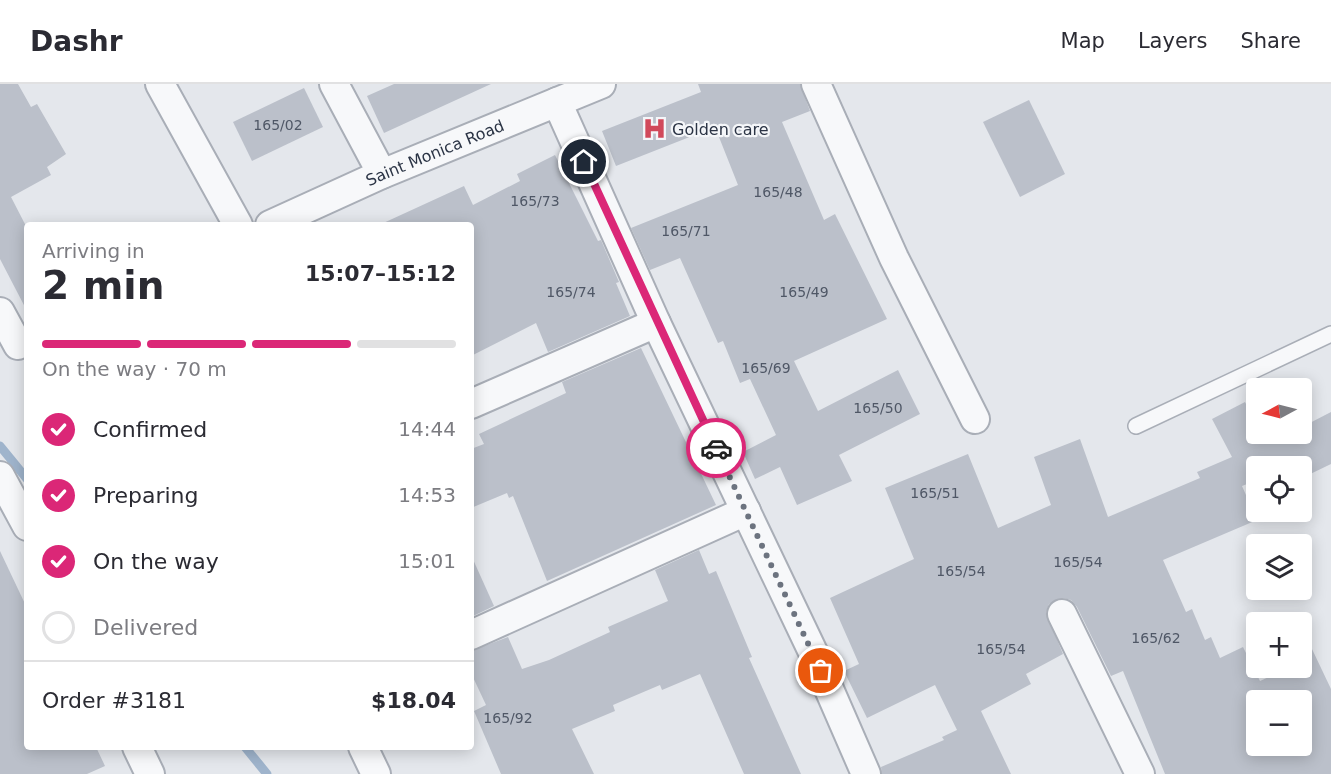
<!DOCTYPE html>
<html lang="en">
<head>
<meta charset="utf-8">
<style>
	:root { --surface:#fff; --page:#f7f7f7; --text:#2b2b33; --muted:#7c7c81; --line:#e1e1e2; --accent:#db2777 }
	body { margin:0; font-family:"DejaVu Sans",sans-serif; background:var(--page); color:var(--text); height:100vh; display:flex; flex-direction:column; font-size:22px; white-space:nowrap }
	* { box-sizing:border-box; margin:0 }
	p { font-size:20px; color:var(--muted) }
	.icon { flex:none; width:33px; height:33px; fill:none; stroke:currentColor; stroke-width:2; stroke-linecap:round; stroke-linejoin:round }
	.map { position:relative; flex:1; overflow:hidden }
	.details { position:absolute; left:24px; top:138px; width:450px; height:528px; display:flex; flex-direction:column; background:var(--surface); border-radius:6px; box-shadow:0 3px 15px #0003 }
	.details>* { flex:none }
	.needle { width:39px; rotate:263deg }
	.fabs { position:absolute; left:1246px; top:294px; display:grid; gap:12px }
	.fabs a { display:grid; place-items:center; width:66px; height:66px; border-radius:6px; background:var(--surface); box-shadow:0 3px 15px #0003; font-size:30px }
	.pin { position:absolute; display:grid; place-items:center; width:51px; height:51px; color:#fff; margin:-26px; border:3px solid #fff; border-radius:50%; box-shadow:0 2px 6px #0007 }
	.courier { position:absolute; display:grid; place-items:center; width:60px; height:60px; margin:-30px; border:4px solid #db2777; border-radius:50%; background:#fff; color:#222; box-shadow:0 2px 8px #0007 }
	.headline em { font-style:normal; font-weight:800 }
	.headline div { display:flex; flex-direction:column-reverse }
	.headline { display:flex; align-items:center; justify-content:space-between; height:102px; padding:0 18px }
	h1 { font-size:39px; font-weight:800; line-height:45px }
	.bar { display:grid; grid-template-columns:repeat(4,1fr); gap:9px 6px; align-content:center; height:72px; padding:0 18px }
	.bar i { height:8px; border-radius:4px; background:var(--line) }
	.bar .active { background:var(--accent) }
	.bar p { grid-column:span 4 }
	.line { display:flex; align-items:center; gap:15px; padding:0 18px; border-top:2px solid var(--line) }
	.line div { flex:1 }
	ol { padding:0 18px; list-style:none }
	li { display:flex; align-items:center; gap:18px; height:66px }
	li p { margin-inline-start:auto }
	li .icon { padding:6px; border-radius:50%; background:var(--accent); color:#fff; stroke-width:4 }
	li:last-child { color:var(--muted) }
	li i { width:33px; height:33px; border:3px solid var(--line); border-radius:50% }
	header { display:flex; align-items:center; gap:36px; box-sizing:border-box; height:84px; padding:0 30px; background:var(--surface); border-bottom:2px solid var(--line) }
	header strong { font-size:28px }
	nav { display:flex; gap:33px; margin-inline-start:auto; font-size:21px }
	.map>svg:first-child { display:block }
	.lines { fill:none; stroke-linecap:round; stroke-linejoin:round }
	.stream { stroke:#9fb4cc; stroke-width:9 }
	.building { fill:#bbc0ca; fill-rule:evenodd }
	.lane-casing { stroke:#a9aeb7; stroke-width:18 }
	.street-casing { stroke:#a9aeb7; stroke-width:32 }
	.lane { stroke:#f7f8fa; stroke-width:15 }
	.street { stroke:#f7f8fa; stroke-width:28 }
	.done { stroke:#6c737f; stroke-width:6; stroke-dasharray:0 10.8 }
	.route { stroke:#db2777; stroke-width:8 }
	.labels { text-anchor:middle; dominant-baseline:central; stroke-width:4.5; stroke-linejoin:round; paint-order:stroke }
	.number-label { font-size:14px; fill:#4f5766 }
	.poi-label { font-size:16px; fill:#2b3445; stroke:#f4f6f9; text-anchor:start }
	.street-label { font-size:16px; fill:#2b3445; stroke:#f4f6f9 }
</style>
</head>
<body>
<header>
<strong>Dashr</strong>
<nav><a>Map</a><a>Layers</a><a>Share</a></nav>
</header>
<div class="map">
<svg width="1331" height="690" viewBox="0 0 1331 690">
	<rect width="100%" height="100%" fill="#e4e7ec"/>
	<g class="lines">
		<g class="stream">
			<polyline points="0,362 27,395"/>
			<polyline points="245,663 267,690"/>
		</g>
	</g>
	<g class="building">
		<polygon points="0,0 18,0 31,23 37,20 66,70 47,83 51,91 11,113 27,144 27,227 0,175"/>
		<polygon points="394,0 491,0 384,49 367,12"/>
		<polygon points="698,0 800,0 810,27 782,38 824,136 835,130 887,235 794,277 818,327 898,286 920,330 839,371 852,397 797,421 780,383 755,395 743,368 776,351 750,295 740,299 723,257 718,259 680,174 650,186 631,144 738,101 715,43 616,82 602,47 701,8"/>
		<polygon points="304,4 323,43 252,77 233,38"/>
		<polygon points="1029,16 1065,90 1020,113 983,38"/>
		<polygon points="555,71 598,157 601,156 619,198 616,199 630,232 548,268 536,239 471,272 471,141 379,141 464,102 473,121 520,97 517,90"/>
		<polygon points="641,264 716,421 547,497 513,412 509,414 507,409 471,424 471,365 484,360 479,350 566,309 562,298"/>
		<path d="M1245 318 1257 341V350H1302V343L1331 328V380L1302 394V376L1288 382H1257V396L1242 402 1257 436 1163 476 1186 528 1192 525 1205 556 1211 553 1220 574 1243 563 1260 597 1289 584H1302V544L1331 605V690H1165L1123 587 1111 592 1077 523 1071 516 1063 514 1049 520 1046 529 1063 570 1026 590 1031 600 981 627 1011 690H882L881 683 944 656 942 653 957 646 935 601 867 634 844 587 859 580 830 514 914 475 885 404 968 370 998 444 1051 421 1034 373 1080 355 1108 433 1200 394 1197 388 1232 373 1212 335ZM1257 616H1302V662H1257Z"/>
		<polygon points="699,466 709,490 716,487 752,573 749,574 801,690 744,690 700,590 662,606 660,601 613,621 615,627 572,645 594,690 501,690 474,627 486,621 471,589 471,567 508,553 522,585 549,576 610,548 608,543 668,517 655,486"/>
		<polygon points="0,467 27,524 27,663 96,663 105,682 87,690 0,690"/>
		<polygon points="471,471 494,522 471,533"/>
	</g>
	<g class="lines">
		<defs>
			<polyline id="lane" points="1136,342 1331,250"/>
			<g id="street">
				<polyline points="160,0 238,141"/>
				<polyline points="334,0 382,90"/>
				<polyline points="816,0 894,174 975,335"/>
				<polyline points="557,18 656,239 812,566 866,690"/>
				<path id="s1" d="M270 141 382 90 601 0"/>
				<polyline points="0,228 18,261"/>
				<polyline points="471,320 656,239"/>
				<polyline points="0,392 27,442"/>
				<polyline points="1062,530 1140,690"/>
				<polyline points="471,551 746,427"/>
				<polyline points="137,663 150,690"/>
				<polyline points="363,663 376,690"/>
			</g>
		</defs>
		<use href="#lane" class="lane-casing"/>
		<use href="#street" class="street-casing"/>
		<use href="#lane" class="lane"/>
		<use href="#street" class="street"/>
	</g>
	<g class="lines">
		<polyline class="done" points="716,364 821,587"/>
		<polyline class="route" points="584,78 716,364"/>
	</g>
	<defs>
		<symbol id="hospital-bare" viewBox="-9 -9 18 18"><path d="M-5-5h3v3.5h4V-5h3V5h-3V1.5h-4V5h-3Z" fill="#d1495b" stroke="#f4f6f9" stroke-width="2.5" paint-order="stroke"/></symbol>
	</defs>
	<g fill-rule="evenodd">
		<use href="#hospital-bare" x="638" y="28" width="33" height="33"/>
	</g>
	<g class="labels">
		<g class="number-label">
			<text x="278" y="41">165/02</text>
			<text x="778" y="108">165/48</text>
			<text x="535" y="117">165/73</text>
			<text x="686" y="147">165/71</text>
			<text x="571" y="208">165/74</text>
			<text x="804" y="208">165/49</text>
			<text x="766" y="284">165/69</text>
			<text x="878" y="324">165/50</text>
			<text x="935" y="409">165/51</text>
			<text x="1078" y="478">165/54</text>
			<text x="961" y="487">165/54</text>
			<text x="1156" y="554">165/62</text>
			<text x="1001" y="565">165/54</text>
			<text x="508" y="634">165/92</text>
		</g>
		<g class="poi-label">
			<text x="672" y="45">Golden care</text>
		</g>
		<g class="street-label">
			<text stroke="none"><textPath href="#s1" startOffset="180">Saint Monica Road</textPath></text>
		</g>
	</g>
</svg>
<div class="fabs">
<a><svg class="needle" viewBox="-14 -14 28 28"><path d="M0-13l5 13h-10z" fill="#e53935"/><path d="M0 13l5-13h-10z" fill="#7c7c81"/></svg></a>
<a><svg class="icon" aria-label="locate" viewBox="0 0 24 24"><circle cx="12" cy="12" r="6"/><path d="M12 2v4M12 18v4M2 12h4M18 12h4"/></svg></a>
<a><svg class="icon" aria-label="layers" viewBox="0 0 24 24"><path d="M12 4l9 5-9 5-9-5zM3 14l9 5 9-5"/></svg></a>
<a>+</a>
<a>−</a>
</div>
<div class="pin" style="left:821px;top:587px;background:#ea580c"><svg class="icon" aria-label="bag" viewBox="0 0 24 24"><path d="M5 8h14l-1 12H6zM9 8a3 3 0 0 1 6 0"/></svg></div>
<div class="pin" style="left:584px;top:78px;background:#1f2937"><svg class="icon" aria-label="home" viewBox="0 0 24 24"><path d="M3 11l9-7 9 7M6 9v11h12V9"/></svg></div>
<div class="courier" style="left:716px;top:364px"><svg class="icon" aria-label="car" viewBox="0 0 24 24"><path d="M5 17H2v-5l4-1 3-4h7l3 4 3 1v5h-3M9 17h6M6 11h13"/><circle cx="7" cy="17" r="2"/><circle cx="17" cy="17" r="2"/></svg></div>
<section class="details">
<div class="headline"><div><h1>2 min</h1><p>Arriving in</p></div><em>15:07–15:12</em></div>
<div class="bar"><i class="active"></i><i class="active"></i><i class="active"></i><i></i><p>On the way · 70 m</p></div>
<ol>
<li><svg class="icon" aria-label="check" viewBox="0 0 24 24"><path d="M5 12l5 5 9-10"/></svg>Confirmed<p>14:44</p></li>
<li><svg class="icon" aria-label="check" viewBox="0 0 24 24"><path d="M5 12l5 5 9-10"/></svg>Preparing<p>14:53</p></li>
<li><svg class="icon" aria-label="check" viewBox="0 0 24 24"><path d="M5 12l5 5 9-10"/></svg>On the way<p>15:01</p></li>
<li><i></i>Delivered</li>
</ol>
<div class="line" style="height:78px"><div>Order #3181</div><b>$18.04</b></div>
</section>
</div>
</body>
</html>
